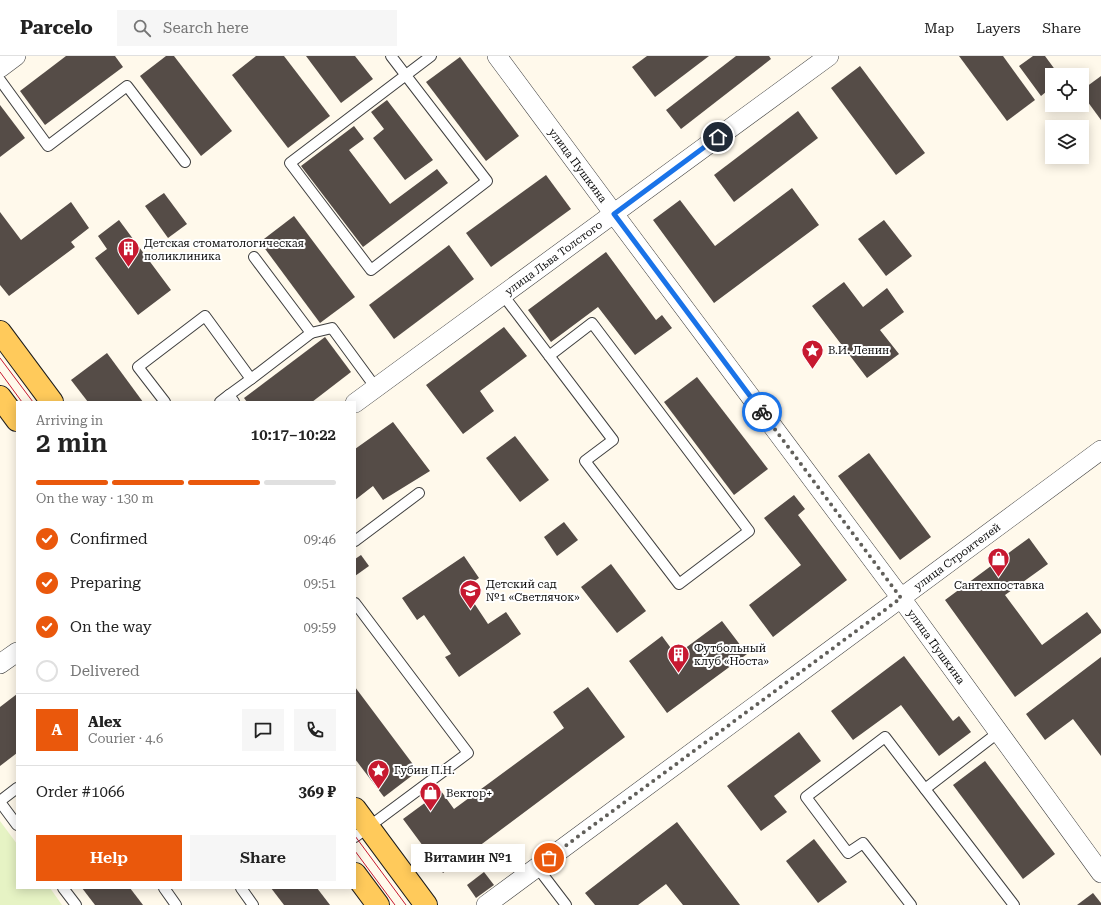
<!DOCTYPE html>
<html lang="en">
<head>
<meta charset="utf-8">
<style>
	:root { --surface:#fff; --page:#f6f6f6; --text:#222; --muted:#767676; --line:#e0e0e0; --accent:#ea580c }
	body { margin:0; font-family:"Roboto Serif",serif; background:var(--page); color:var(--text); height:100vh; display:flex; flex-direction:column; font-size:15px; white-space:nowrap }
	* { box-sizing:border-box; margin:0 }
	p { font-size:13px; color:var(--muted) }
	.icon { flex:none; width:22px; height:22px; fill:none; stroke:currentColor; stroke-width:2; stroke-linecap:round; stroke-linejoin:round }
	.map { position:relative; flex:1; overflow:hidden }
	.panel { position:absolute; left:16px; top:345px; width:340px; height:488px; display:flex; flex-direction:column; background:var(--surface); border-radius:0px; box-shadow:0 2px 10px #0003 }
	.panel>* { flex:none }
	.tools { position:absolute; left:1045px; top:12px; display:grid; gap:8px }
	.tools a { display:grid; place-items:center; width:44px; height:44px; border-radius:0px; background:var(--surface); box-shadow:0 2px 10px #0003; font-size:20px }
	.pin { position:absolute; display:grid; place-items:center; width:34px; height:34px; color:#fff; margin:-17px; border:2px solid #fff; border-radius:50%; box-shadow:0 1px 4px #0007 }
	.courier { position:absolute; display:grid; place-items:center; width:40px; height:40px; margin:-20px; border:3px solid #1a73e8; border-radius:50%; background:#fff; color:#222; box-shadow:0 1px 5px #0007 }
	.bubble { position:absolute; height:28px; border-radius:0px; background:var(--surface); box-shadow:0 2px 10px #0003; font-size:13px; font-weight:600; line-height:28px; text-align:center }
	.summary em { font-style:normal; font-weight:600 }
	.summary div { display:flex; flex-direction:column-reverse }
	.summary { display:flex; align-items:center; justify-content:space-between; height:68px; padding:0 20px }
	h1 { font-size:26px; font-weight:600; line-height:30px }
	.bar { display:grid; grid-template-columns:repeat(4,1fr); gap:6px 4px; align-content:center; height:48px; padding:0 20px }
	.bar i { height:5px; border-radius:3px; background:var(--line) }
	.bar .current { background:var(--accent) }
	.bar p { grid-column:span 4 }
	.line { display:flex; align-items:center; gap:10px; padding:0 20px; border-top:1px solid var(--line) }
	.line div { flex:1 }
	.round { display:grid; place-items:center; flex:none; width:42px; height:42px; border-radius:0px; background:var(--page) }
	ol { padding:0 20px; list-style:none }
	li { display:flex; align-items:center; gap:12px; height:44px }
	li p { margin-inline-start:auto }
	li .icon { padding:4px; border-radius:50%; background:var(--accent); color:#fff; stroke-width:4 }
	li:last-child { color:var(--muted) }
	li i { width:22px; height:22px; border:2px solid var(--line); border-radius:50% }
	.button { display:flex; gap:8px; margin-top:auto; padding:8px 20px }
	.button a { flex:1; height:46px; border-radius:0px; background:var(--accent); color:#fff; font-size:16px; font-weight:600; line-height:46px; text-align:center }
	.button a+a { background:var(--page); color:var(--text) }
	header { display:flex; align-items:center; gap:24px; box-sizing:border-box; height:56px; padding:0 20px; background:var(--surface); border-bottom:1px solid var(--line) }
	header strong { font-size:19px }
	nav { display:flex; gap:22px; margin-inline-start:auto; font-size:14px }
	.search { width:280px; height:36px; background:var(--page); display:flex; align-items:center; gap:10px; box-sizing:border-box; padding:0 14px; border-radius:0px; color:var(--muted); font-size:15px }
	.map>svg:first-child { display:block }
	.pitch { fill:#e6f3c4 }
	.building { fill:#554c47 }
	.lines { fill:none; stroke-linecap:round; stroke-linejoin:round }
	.service-casing { stroke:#3f3f3f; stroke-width:12 }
	.minor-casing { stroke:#3f3f3f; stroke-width:20 }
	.primary-casing { stroke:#1d1d1d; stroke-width:24 }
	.service { stroke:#fff; stroke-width:10 }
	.minor { stroke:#fff; stroke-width:19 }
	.primary { stroke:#ffca5b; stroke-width:22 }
	.tram { stroke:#c71930; stroke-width:1 }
	.done { stroke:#615f5a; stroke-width:4; stroke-dasharray:0 7.2 }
	.route { stroke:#1a73e8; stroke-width:5 }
	.labels { text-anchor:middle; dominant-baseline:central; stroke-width:4; stroke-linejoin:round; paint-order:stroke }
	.street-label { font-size:11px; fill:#0c0c0c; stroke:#fff }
	.poi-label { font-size:11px; fill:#0c0c0c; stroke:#fff; text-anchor:start }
</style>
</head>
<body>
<header>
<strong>Parcelo</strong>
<div class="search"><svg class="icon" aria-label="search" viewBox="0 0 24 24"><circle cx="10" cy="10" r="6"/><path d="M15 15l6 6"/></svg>Search here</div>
<nav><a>Map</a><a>Layers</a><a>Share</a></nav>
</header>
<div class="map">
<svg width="1101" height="849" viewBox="0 0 1101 849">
	<rect width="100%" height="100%" fill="#fff9eb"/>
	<polygon class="pitch" points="0,765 17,788 17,832 50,832 62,849 0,849"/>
	<g class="building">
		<polygon points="66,0 115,0 123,11 45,69 20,35"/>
		<polygon points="166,0 174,0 232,75 201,100 140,20"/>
		<polygon points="256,0 284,0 330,60 288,92 232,19"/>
		<polygon points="306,0 355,0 373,23 341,47"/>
		<polygon points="647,0 709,0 655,41 632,11"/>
		<polygon points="736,0 769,0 771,3 681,73 666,54"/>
		<polygon points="959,0 1003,0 1035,44 1007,65"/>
		<polygon points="1033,0 1045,0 1059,19 1052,19 1052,31 1041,40 1019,10"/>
		<polygon points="460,1 519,80 486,105 426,26"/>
		<polygon points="860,10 925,97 896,119 831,32"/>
		<polygon points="1101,20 1101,64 1082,38 1082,34"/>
		<polygon points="387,44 433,104 405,124 373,82 384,73 371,56"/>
		<polygon points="0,49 25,82 0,101"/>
		<polygon points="798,55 818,82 734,146 714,119"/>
		<polygon points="354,70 364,83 349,94 390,148 437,113 448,127 363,191 301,110"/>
		<polygon points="546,119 571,153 491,211 466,177"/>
		<polygon points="792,132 819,169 714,247 653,164 680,144 715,190"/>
		<polygon points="164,137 187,168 168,182 145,150"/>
		<polygon points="71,146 89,172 71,186 75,191 9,240 0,229 0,156 21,184"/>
		<polygon points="294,160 355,241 320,267 260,186"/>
		<polygon points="119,164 171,234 138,259 95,202 107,193 98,180"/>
		<polygon points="884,164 912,200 886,220 858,183"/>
		<polygon points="449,189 474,223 394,283 369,249"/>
		<polygon points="606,196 656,264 662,259 672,272 635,299 598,251 551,286 528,254"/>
		<polygon points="844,226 863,251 887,232 904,256 880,274 899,298 867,322 812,250"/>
		<polygon points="504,271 527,300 480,335 494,355 463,378 426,329"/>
		<polygon points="325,281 351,316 312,346 247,346 244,342"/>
		<polygon points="107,297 132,331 143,346 88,346 71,324"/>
		<polygon points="697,321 768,413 734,439 664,346"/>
		<polygon points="393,366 430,415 383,444 373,430 355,444 355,393"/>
		<polygon points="515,380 549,424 520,446 486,402"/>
		<polygon points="869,397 931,481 900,504 838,420"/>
		<polygon points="794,439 805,453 798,459 847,524 773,581 749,549 801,509 764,462"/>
		<polygon points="564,466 578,484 557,500 544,481"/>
		<polygon points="1029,482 1048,508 1005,539 1042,589 1087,556 1101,574 1101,577 1015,641 945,544"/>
		<polygon points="361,499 369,510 355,520 355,503"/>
		<polygon points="464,500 479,522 464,532 488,568 506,556 521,578 459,621 445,601 451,598 424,559 417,564 402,542"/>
		<polygon points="611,508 646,555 617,577 581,531"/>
		<polygon points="722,565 747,598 667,657 629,605 662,580 676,599"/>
		<polygon points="904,600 953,665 959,660 971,676 939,700 901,649 853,684 831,655"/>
		<polygon points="1101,601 1101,700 1073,663 1045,684 1026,658"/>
		<polygon points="355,631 418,715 384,741 355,703"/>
		<polygon points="588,631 625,681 443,817 403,763 441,735 454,753 564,672 553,656"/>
		<polygon points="17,638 17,697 0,710 0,651"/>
		<polygon points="799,676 821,705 774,740 787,756 761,775 727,730"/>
		<polygon points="985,705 1055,798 1023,823 953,729"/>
		<polygon points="677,766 740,849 683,849 666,828 638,849 595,849 585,837"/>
		<polygon points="814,783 847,826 818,847 786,805"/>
		<polygon points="484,816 494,829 476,842 467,829"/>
		<polygon points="82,832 130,832 143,849 95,849"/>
		<polygon points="271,832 317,832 330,849 284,849"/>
		<polygon points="1093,837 1101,847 1101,849 1077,849"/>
	</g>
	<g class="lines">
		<defs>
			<g id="service">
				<polyline points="391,0 487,125 371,214 290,107 431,0"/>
				<polyline points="0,24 48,90 127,30 185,106"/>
				<polyline points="503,239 613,384 585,405 679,528 749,475 592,267 549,300"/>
				<polyline points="311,277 332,272 376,332"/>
				<polyline points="229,339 251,323"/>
				<polyline points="165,346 138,311 205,260 251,323 311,277 254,201"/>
				<polyline points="220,346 229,339 234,346"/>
				<polyline points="355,485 419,437"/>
				<polyline points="355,547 468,697 355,781"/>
				<polyline points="925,733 1014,849"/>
				<polyline points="0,745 17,732"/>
				<polyline points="0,746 17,769"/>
				<polyline points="537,811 566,849"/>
				<polyline points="63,832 76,849"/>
				<polyline points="164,832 176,849"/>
				<polyline points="241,832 253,849"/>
				<polyline points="911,849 863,787 848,797 806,741 885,681 925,733 999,676"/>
			</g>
			<g id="minor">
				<path id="s1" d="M497 0 614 158 901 542 1101 817"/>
				<polyline points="0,12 16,0"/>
				<path id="s2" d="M355 347 829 0"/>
				<polyline points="0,608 17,596"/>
				<path id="s3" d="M486 849 1101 394"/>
			</g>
			<g id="primary">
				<polyline points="0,276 52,346"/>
				<polyline points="0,341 17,364"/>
				<polyline points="355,753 426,849"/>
				<polyline points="355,818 378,849"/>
			</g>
		</defs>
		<use href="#service" class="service-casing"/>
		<use href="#minor" class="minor-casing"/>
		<use href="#primary" class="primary-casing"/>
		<use href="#service" class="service"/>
		<use href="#minor" class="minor"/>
		<use href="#primary" class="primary"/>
		<g class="tram">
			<polyline points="0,302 33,346"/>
			<polyline points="0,316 22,346"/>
			<polyline points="355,780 406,849"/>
			<polyline points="355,795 395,849"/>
		</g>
	</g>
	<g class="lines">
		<polyline class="done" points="549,802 901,542 762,356"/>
		<polyline class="route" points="718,81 614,158 762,356"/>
	</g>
	<defs>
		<symbol id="building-pin" viewBox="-11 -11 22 30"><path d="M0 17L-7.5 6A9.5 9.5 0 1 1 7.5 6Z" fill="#c71930" stroke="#fff"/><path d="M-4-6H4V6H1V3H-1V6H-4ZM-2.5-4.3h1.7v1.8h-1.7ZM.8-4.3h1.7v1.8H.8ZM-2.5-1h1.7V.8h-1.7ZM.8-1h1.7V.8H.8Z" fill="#fff"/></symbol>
		<symbol id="sight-pin" viewBox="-11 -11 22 30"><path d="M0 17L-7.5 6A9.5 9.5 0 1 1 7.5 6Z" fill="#c71930" stroke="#fff"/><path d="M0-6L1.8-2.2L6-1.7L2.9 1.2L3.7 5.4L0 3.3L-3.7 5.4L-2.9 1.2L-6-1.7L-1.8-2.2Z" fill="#fff"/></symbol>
		<symbol id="shop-pin" viewBox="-11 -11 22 30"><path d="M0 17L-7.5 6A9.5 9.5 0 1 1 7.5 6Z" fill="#c71930" stroke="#fff"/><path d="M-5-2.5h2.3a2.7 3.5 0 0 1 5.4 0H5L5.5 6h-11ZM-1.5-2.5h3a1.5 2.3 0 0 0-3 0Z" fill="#fff"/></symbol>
		<symbol id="school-pin" viewBox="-11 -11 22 30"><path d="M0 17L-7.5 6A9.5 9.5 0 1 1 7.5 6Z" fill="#c71930" stroke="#fff"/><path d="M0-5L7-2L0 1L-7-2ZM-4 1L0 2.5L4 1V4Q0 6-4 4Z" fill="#fff"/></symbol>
	</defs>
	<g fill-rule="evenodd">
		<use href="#building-pin" x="116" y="180" width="25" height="34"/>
		<use href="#sight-pin" x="800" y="282" width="25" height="34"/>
		<use href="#shop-pin" x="986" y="490" width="25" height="34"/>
		<use href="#school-pin" x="458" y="522" width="25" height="34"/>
		<use href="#building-pin" x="666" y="586" width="25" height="34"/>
		<use href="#sight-pin" x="366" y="702" width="25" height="34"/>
		<use href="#shop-pin" x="418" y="724" width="25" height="34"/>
	</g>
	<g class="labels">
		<g class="street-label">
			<text stroke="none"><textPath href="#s1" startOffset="136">улица Пушкина</textPath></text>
			<text stroke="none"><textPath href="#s2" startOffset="246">улица Льва Толстого</textPath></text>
			<text stroke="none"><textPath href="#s3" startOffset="586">улица Строителей</textPath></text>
			<text stroke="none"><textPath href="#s1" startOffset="736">улица Пушкина</textPath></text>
		</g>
		<g class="poi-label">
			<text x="144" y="187">Детская стоматологическая<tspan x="144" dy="13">поликлиника</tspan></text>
			<text x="828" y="294">В.И. Ленин</text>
			<text x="486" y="528">Детский сад<tspan x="486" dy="13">№1 «Светлячок»</tspan></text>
			<text x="999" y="529" text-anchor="middle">Сантехпоставка</text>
			<text x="694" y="592">Футбольный<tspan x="694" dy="13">клуб «Носта»</tspan></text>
			<text x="394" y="714">Губин П.Н.</text>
			<text x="446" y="737">Вектор+</text>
		</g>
	</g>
</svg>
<div class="tools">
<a><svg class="icon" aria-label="locate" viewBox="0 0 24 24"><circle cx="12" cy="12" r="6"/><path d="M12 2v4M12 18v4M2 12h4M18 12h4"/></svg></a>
<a><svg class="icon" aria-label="layers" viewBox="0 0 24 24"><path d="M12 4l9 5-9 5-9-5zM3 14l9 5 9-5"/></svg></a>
</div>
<div class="pin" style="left:549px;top:802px;background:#ea580c"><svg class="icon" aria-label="bag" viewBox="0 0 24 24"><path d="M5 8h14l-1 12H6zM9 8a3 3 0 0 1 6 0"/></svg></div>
<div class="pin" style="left:718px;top:81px;background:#1f2937"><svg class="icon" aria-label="home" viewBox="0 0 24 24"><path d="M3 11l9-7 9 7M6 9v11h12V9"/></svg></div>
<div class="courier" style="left:762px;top:356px"><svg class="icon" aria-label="bike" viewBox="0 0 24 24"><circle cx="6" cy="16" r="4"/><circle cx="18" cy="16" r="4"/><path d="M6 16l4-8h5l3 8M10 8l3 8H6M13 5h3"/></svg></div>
<div class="bubble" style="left:411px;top:788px;width:114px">Витамин №1</div>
<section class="panel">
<div class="summary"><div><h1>2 min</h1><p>Arriving in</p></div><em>10:17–10:22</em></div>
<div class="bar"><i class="current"></i><i class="current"></i><i class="current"></i><i></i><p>On the way · 130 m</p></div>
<ol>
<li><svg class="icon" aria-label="check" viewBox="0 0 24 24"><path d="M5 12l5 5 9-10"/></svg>Confirmed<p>09:46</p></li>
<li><svg class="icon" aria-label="check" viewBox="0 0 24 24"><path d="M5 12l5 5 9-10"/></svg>Preparing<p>09:51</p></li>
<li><svg class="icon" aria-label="check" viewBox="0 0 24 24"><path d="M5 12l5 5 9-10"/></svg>On the way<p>09:59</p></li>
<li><i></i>Delivered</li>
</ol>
<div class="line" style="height:72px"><b class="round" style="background:var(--accent);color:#fff">A</b><div><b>Alex</b><p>Courier · 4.6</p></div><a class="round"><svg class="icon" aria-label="chat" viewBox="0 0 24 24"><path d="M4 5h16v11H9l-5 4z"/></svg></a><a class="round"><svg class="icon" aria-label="phone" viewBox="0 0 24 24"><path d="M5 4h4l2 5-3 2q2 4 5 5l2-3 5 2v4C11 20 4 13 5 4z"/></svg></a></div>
<div class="line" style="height:52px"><div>Order #1066</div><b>369 ₽</b></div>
<div class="button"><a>Help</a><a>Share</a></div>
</section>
</div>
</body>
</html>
